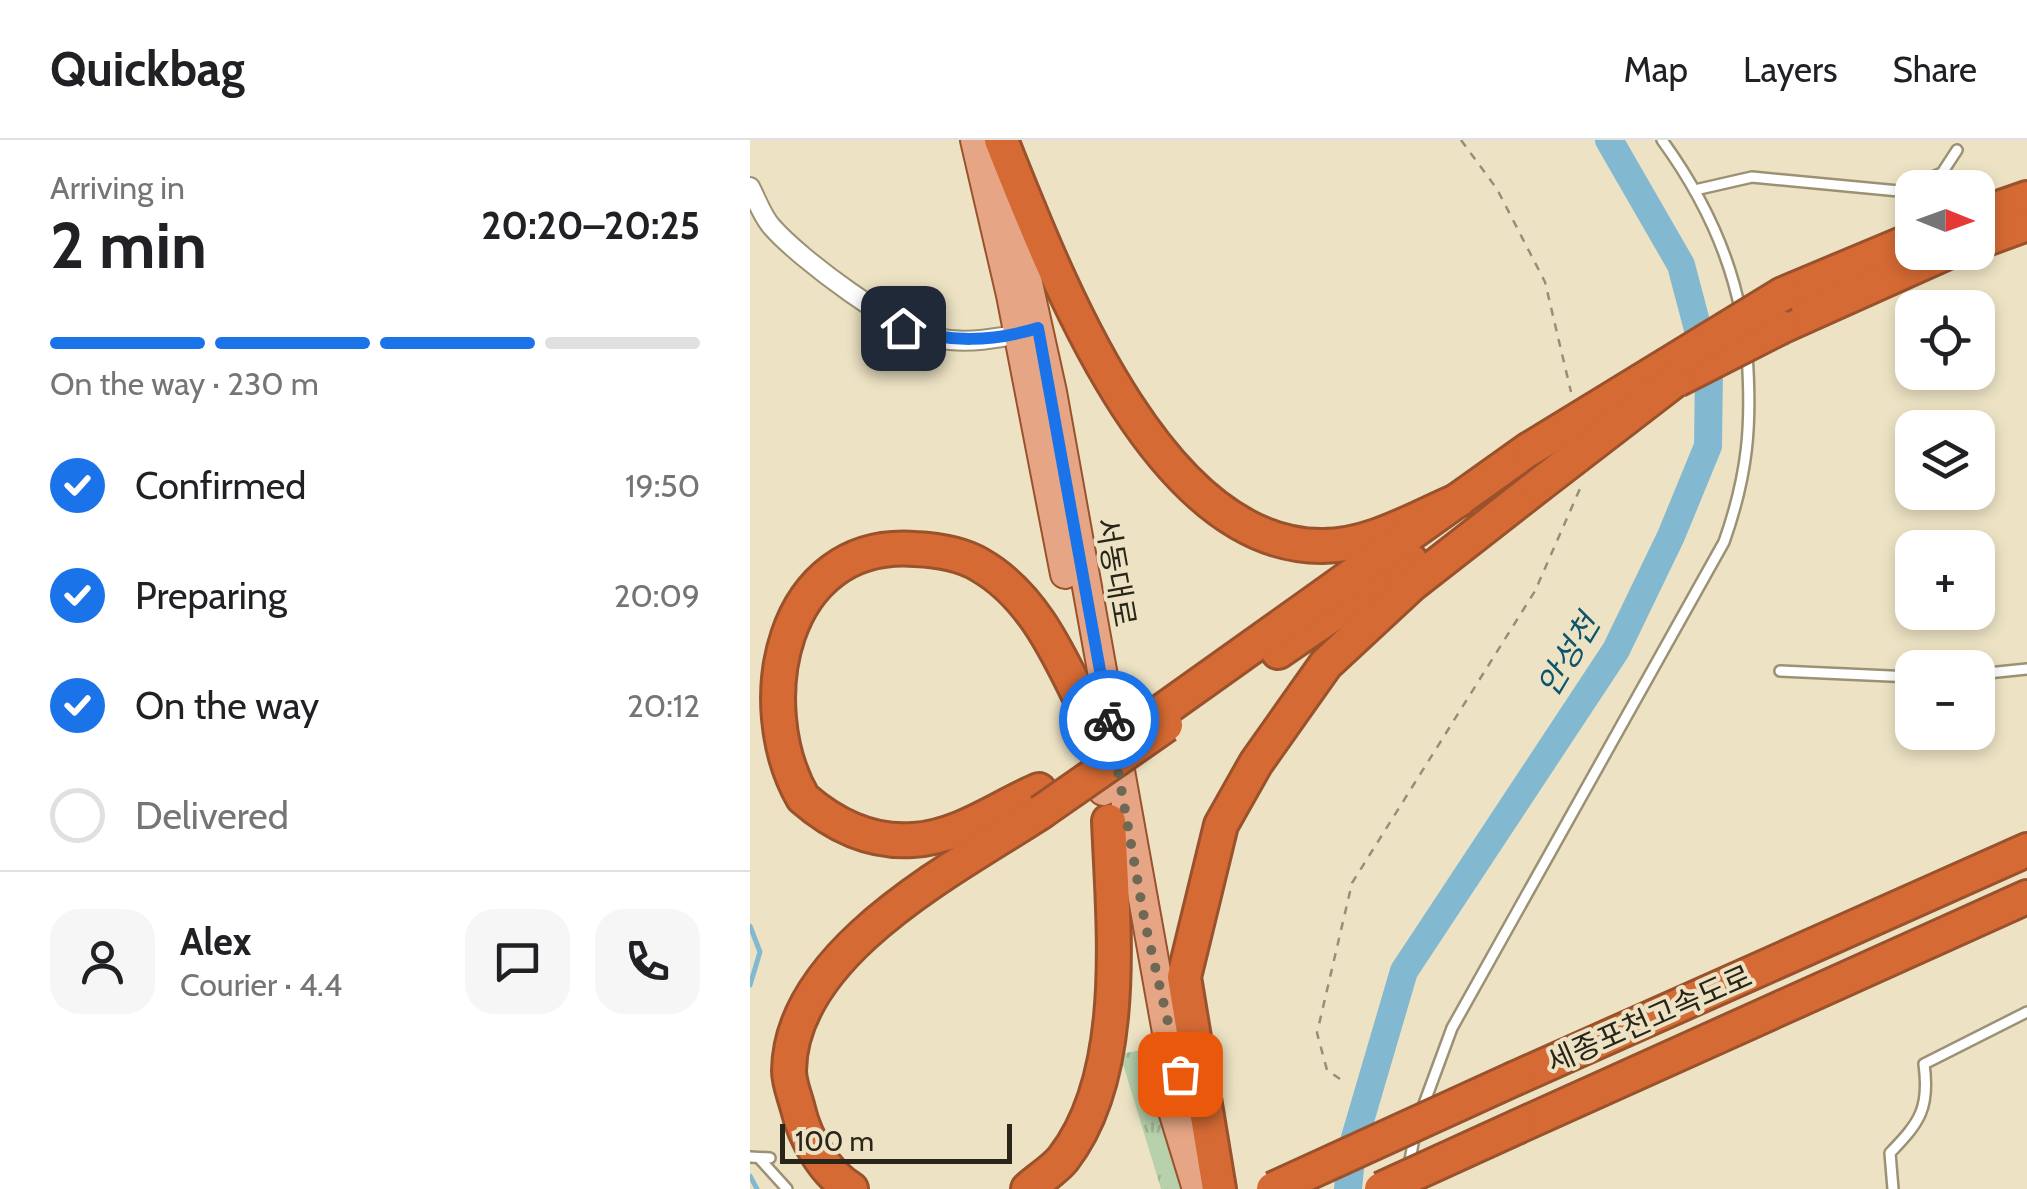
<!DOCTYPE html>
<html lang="en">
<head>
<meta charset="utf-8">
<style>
	:root { --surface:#fff; --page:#f6f6f6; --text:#202124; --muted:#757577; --line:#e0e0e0; --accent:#1a73e8 }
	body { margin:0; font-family:Cabin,"Noto Sans KR",sans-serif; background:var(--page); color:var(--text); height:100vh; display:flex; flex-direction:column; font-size:38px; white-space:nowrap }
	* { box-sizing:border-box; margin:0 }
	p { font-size:32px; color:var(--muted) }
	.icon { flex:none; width:55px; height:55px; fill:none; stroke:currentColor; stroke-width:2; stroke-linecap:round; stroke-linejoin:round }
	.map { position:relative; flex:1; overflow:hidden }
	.side { display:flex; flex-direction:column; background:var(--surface); width:750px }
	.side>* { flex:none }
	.needle { width:65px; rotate:91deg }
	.buttons { position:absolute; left:1145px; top:30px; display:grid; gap:20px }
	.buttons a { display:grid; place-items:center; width:100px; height:100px; border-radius:20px; background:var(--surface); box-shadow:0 5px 15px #0003; font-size:50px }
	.scale { position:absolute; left:30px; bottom:25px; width:232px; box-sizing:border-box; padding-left:10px; border:5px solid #292519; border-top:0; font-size:28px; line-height:35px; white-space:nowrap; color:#292519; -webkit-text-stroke:8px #ede3c4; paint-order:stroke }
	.pin { position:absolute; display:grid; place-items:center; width:85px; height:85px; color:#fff; margin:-42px; border-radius:20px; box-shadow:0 5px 15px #0006 }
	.courier { position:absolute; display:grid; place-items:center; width:100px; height:100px; margin:-50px; border:8px solid #1a73e8; border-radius:50%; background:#fff; color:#222; box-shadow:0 2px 12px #0007 }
	.overview em { font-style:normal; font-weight:700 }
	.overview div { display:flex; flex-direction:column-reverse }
	.overview { display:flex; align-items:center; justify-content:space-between; height:170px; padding:0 50px }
	h1 { font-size:65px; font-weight:700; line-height:75px }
	.bar { display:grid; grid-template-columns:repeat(4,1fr); gap:15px 10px; align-content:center; height:120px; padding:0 50px }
	.bar i { height:12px; border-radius:8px; background:var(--line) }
	.bar .on { background:var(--accent) }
	.bar p { grid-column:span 4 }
	.line { display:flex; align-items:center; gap:25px; padding:0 50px; border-top:2px solid var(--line) }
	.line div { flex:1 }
	.round { display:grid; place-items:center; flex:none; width:105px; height:105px; border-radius:30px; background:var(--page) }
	ol { padding:0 50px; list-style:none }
	li { display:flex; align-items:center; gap:30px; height:110px }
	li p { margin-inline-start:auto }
	li .icon { padding:10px; border-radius:50%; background:var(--accent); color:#fff; stroke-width:4 }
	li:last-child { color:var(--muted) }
	li i { width:55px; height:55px; border:5px solid var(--line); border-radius:50% }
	header { display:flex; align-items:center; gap:60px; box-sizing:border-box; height:140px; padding:0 50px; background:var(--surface); border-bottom:2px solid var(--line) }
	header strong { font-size:48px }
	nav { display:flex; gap:55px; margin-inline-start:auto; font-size:35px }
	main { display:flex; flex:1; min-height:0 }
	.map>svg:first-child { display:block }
	.grass { fill:url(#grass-tufts) }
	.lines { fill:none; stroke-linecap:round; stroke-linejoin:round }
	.stream { stroke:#83b9d0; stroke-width:5 }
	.river { stroke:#83b9d0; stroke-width:28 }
	.lane-casing { stroke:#9b9275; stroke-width:14 }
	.street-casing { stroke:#9b9275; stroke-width:22 }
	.primary-casing { stroke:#99522b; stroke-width:32 }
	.highway-casing { stroke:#99522b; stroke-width:38 }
	.path { stroke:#968f78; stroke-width:2.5; stroke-dasharray:8 8; stroke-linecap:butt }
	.lane { stroke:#fff; stroke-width:9 }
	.street { stroke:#fff; stroke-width:18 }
	.primary { stroke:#e6a685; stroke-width:28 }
	.highway { stroke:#d56a34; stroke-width:32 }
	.highway-bridge-casing { stroke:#99522b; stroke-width:38; stroke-linecap:butt }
	.highway-bridge { stroke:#d56a34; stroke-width:32 }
	.done { stroke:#6e6855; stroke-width:10; stroke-dasharray:0 18 }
	.route { stroke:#1a73e8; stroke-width:12 }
	.labels { text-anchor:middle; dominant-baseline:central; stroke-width:8; stroke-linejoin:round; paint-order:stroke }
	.street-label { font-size:30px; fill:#292519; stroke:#ede3c4 }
	.water-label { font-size:32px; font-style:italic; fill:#0c556c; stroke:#ede3c4 }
</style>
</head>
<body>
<header>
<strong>Quickbag</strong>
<nav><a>Map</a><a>Layers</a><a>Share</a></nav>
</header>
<main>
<section class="side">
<div class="overview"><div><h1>2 min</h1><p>Arriving in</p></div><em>20:20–20:25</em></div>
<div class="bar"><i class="on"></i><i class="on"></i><i class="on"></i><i></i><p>On the way · 230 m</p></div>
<ol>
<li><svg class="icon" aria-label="check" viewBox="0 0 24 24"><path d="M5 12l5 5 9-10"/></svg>Confirmed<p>19:50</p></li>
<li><svg class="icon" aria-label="check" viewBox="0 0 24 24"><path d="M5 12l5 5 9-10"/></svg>Preparing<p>20:09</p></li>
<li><svg class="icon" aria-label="check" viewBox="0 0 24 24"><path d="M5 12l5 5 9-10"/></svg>On the way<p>20:12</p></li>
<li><i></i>Delivered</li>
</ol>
<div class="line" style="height:180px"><a class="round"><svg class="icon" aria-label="person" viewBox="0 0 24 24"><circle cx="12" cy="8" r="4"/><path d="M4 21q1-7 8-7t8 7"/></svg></a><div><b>Alex</b><p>Courier · 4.4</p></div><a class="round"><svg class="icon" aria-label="chat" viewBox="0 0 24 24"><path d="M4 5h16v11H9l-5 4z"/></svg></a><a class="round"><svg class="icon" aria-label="phone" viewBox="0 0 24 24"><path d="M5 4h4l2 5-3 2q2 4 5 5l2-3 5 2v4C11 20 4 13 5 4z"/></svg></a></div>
</section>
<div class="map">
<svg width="1277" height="1049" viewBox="0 0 1277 1049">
	<defs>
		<pattern id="grass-tufts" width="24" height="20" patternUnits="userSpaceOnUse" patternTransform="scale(2.5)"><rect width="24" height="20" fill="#b7d1ac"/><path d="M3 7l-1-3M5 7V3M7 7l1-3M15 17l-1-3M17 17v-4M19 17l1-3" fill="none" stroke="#9db393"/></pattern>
	</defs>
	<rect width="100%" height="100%" fill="#ede3c4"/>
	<polygon class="grass" points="392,910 434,1049 411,1049 370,914"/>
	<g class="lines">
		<g class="stream">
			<polyline points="0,786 10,812 0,845"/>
			<polyline points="0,1036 7,1049"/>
		</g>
		<polyline class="river" points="598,1049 602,1008 654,831 866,510 921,396 958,306 959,231 931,125 859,0"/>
		<defs>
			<g id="lane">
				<path d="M912 0C949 51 979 111 991 174"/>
				<polyline points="945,50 1002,37 1149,51 1192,33 1207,10"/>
				<polyline points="1030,531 1162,537"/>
				<polyline points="1228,534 1277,529"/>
				<path d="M671 972 702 888 974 402C998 334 1002 285 997 214"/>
				<polyline points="0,1017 20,1018"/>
				<polyline points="9,1018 37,1049"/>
				<polyline points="659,1026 665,992"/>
				<path d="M1143 1049 1140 1013C1170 982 1180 968 1174 924L1277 872"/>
			</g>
			<path id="street" d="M0 47C7 60 12 76 22 87 50 119 146 191 187 198 215 204 251 199 278 191"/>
			<g id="primary">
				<polyline points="225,0 261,155 315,434"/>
				<polyline points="255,39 302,252 418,898 449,995"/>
				<polyline points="335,555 353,651"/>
				<polyline points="423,971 447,1049"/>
			</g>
			<g id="highway">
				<path d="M251 0C303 129 405 408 573 406 621 406 666 378 709 360"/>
				<polyline points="1228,75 1277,58"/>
				<polyline points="1228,102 1277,84"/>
				<polyline points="1033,154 1162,100"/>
				<polyline points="1031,187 1198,112"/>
				<polyline points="528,512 661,421"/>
				<polyline points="412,571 778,310"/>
				<path d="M289 650C249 667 208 698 163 700 121 703 84 685 53 658 0 566 29 399 165 409 185 410 212 414 230 425 286 457 312 522 339 576"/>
				<polyline points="766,938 1277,710"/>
				<polyline points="769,986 1277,757"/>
				<path d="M101 1049C75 1033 55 999 48 969 45 957 39 943 39 931 40 812 205 728 291 672"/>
				<path d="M278 1049C289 1039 304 1030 313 1019 380 933 363 783 359 681"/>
				<polyline points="469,1049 434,837 471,685 506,623 576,524 661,445 789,345"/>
			</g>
		</defs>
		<use href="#lane" class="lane-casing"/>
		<use href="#street" class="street-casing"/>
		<use href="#primary" class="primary-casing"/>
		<use href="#highway" class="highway-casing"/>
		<g class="path">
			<polyline points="711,0 747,49 795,142 821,252"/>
			<polyline points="590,939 577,930 567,893 602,743 785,451 832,344"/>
		</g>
		<use href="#lane" class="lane"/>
		<use href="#street" class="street"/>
		<use href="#primary" class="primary"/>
		<use href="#highway" class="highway"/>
		<defs>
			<g id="highway-bridge">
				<polyline points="927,240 1031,187"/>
				<polyline points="778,310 1033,154"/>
				<polyline points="789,345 924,241"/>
				<polyline points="291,672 416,585"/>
				<polyline points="523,1049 766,938"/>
				<polyline points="631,1049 769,986"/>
			</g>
		</defs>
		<use href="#highway-bridge" class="highway-bridge-casing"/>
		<use href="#highway-bridge" class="highway-bridge"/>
	</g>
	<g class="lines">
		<polyline class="done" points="359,580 395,783 430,934"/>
		<path class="route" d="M153 188C199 203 242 202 288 188L359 580"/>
	</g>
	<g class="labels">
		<g class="street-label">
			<text transform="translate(366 432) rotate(80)">서동대로</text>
			<text transform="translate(899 879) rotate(-24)">세종포천고속도로</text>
		</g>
		<g class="water-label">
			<text transform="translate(818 515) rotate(-59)">안성천</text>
		</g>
	</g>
</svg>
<div class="buttons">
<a><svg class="needle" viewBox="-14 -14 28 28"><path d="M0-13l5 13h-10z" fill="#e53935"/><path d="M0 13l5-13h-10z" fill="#757577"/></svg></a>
<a><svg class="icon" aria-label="locate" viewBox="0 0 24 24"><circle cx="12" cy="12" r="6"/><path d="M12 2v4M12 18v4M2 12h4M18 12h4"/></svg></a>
<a><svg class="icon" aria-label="layers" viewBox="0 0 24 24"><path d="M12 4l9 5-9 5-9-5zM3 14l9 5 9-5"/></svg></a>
<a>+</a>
<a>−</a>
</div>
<div class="scale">100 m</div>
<div class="pin" style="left:430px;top:934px;background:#ea580c"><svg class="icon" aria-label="bag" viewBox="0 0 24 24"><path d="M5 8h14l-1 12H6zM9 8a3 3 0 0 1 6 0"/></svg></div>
<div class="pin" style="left:153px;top:188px;background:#1f2937"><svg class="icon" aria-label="home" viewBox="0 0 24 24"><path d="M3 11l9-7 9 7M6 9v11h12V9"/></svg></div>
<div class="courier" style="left:359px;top:580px"><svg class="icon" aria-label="bike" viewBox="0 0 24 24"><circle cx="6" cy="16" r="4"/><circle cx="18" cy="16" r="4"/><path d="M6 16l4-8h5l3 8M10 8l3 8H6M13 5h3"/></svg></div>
</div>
</main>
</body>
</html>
